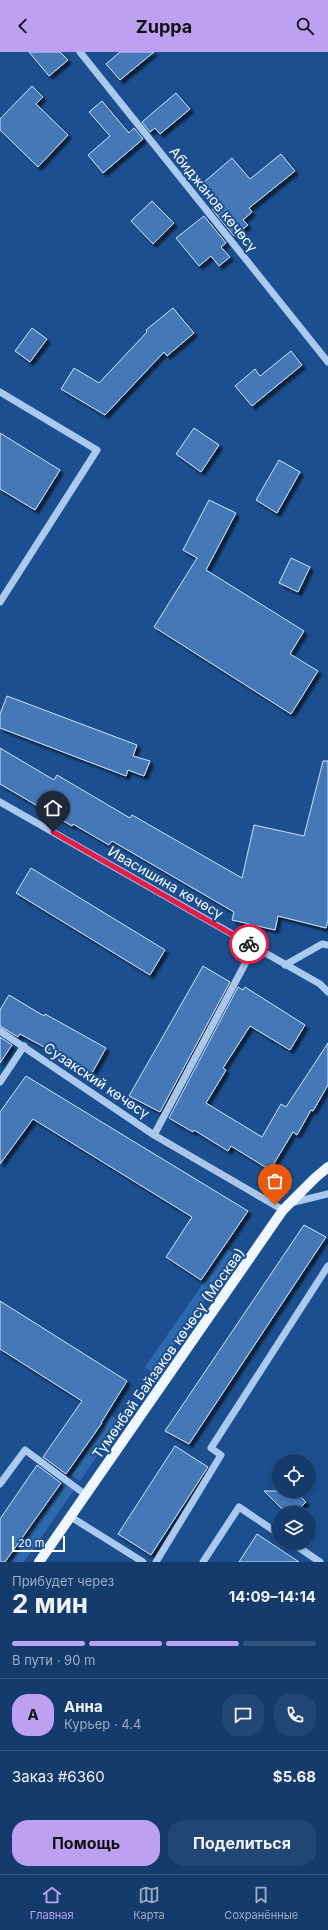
<!DOCTYPE html>
<html lang="ru">
<head>
<meta charset="utf-8">
<style>
	:root { --surface:#143b6b; --page:#214673; --text:#f1f3f6; --muted:#9dadc1; --line:#33557e; --accent:#bca0f2 }
	body { margin:0; font-family:Inter,sans-serif; background:var(--page); color:var(--text); height:100vh; display:flex; flex-direction:column; font-size:15px; white-space:nowrap }
	* { box-sizing:border-box; margin:0 }
	p { font-size:13px; color:var(--muted) }
	.icon { flex:none; width:22px; height:22px; fill:none; stroke:currentColor; stroke-width:2; stroke-linecap:round; stroke-linejoin:round }
	.map { position:relative; height:1510px; overflow:hidden }
	.drawer { display:flex; flex-direction:column; background:var(--surface); flex:1 }
	.drawer>* { flex:none }
	.controls { position:absolute; left:272px; top:1402px; display:grid; gap:8px }
	.controls a { display:grid; place-items:center; width:44px; height:44px; border-radius:50%; background:var(--surface); box-shadow:0 2px 6px #0003,0 0 0 1px var(--line); font-size:20px }
	.scale { position:absolute; left:12px; bottom:10px; width:53px; box-sizing:border-box; padding-left:4px; border:2px solid #fff; border-top:0; font-size:11px; line-height:14px; white-space:nowrap; color:#fff; -webkit-text-stroke:3px #1b4f8f; paint-order:stroke }
	.pin { position:absolute; display:grid; place-items:center; width:34px; height:34px; color:#fff; margin:-41px -17px; border-radius:50% 50% 50% 0; rotate:-45deg; box-shadow:0 0 4px #0007 }
	.pin .icon { rotate:45deg }
	.courier { position:absolute; display:grid; place-items:center; width:40px; height:40px; margin:-20px; border:3px solid #e11d48; border-radius:50%; background:#fff; color:#222; box-shadow:0 1px 5px #0007 }
	.head em { font-style:normal; font-weight:700 }
	.head div { display:flex; flex-direction:column-reverse }
	.head { display:flex; align-items:center; justify-content:space-between; height:68px; padding:0 12px }
	h1 { font-size:26px; font-weight:700; line-height:30px }
	.bar { display:grid; grid-template-columns:repeat(4,1fr); gap:6px 4px; align-content:center; height:48px; padding:0 12px }
	.bar i { height:5px; border-radius:3px; background:var(--line) }
	.bar .selected { background:var(--accent) }
	.bar p { grid-column:span 4 }
	.line { display:flex; align-items:center; gap:10px; padding:0 12px; border-top:1px solid var(--line) }
	.line div { flex:1 }
	.round { display:grid; place-items:center; flex:none; width:42px; height:42px; border-radius:16px; background:var(--page) }
	.action { display:flex; gap:8px; margin-top:auto; padding:8px 12px }
	.action a { flex:1; height:46px; border-radius:16px; background:var(--accent); color:#111; font-size:16px; font-weight:700; line-height:46px; text-align:center }
	.action a+a { background:var(--page); color:var(--text) }
	header { display:flex; justify-content:space-between; align-items:center; height:52px; padding:0 12px; background:var(--accent); color:#111; font-size:18px; font-weight:700 }
	.menu { display:flex; justify-content:space-around; align-items:center; height:56px; border-top:1px solid var(--line); background:var(--surface); font-size:11px; color:var(--muted) }
	.menu a { display:grid; justify-items:center; gap:2px }
	.menu .selected { color:var(--accent) }
	.map>svg:first-child { display:block }
	.green { fill:#2e69ad }
	.building { fill:#4478b7; stroke:#cfe3fa; filter:url(#shadow) }
	.lines { fill:none; stroke-linecap:round; stroke-linejoin:round }
	.minor { stroke:#a9c9ee; stroke-width:7 }
	.major { stroke:#f0f6ff; stroke-width:10 }
	.done { stroke:#afc1d8; stroke-width:4; stroke-dasharray:0 7.2 }
	.route { stroke:#e11d48; stroke-width:5 }
	.labels { text-anchor:middle; dominant-baseline:central; stroke-width:4; stroke-linejoin:round; paint-order:stroke }
	.street-label { font-size:14px; fill:#fff; stroke:#1b4f8f }
</style>
</head>
<body>
<header><svg class="icon" aria-label="back" viewBox="0 0 24 24"><path d="M15 5l-7 7 7 7"/></svg>Zuppa<svg class="icon" aria-label="search" viewBox="0 0 24 24"><circle cx="10" cy="10" r="6"/><path d="M15 15l6 6"/></svg></header>
<div class="map">
<svg width="328" height="1510" viewBox="0 0 328 1510">
	<defs>
		<filter id="shadow"><feDropShadow dx="3.5" dy="3.5" stdDeviation="1" flood-color="#0009"/></filter>
	</defs>
	<rect width="100%" height="100%" fill="#1b4f8f"/>
	<g class="green">
		<polygon points="227,1197 236,1203 154,1322 145,1315"/>
		<polygon points="111,1363 120,1370 80,1429 71,1423"/>
		<polygon points="64,1432 74,1438 24,1510 9,1510"/>
	</g>
	<g class="building">
		<polygon points="29,0 60,0 68,8 49,24"/>
		<polygon points="120,0 154,0 120,28 106,12"/>
		<polygon points="32,34 43,45 36,52 68,83 38,115 0,78 0,67"/>
		<polygon points="176,41 190,57 160,82 155,76 150,80 142,70"/>
		<polygon points="102,49 129,81 134,76 143,87 103,121 88,103 110,84 89,60"/>
		<polygon points="281,102 295,119 249,156 252,160 243,168 248,173 234,184 212,157 220,151 203,131 232,106 250,127"/>
		<polygon points="152,149 174,171 153,192 131,169"/>
		<polygon points="204,164 226,191 221,195 230,205 219,214 211,204 199,214 176,186"/>
		<polygon points="173,256 194,281 167,304 164,300 105,363 61,337 74,316 99,331 147,280 146,278"/>
		<polygon points="32,276 47,287 30,310 15,299"/>
		<polygon points="291,299 302,313 252,354 235,334 255,317 260,324"/>
		<polygon points="194,376 219,393 201,420 176,402"/>
		<polygon points="0,381 60,418 35,458 0,437"/>
		<polygon points="279,408 300,420 277,461 256,448"/>
		<polygon points="209,448 236,461 206,518 304,579 290,602 318,619 291,662 154,575 197,506 183,498"/>
		<polygon points="291,506 310,515 298,540 279,531"/>
		<polygon points="7,644 137,693 133,704 150,709 144,724 128,718 126,724 0,676 0,662"/>
		<polygon points="0,696 54,728 57,723 130,766 132,763 242,826 254,773 304,784 323,709 328,709 328,868 326,876 278,864 275,878 232,868 234,860 112,789 109,793 73,772 72,774 0,732"/>
		<polygon points="31,816 165,898 150,923 16,841"/>
		<polygon points="203,914 230,930 160,1060 129,1044"/>
		<polygon points="238,935 243,938 245,935 305,973 290,998 250,974 223,1016 226,1018 206,1051 262,1085 281,1052 286,1055 328,991 328,1033 313,1059 311,1058 297,1083 293,1080 270,1118 231,1094 228,1099 194,1078 193,1080 169,1066"/>
		<polygon points="9,943 44,964 45,962 106,996 92,1021 20,982 18,985 0,974 0,958"/>
		<polygon points="0,985 12,993 0,1011"/>
		<polygon points="26,1024 248,1159 201,1228 166,1205 192,1165 33,1067 0,1112 0,1060"/>
		<polygon points="304,1173 326,1185 189,1392 165,1379"/>
		<polygon points="0,1249 127,1329 101,1371 102,1371 66,1422 43,1405 82,1349 0,1297"/>
		<polygon points="175,1394 208,1415 151,1503 118,1482"/>
		<polygon points="37,1413 61,1431 5,1510 0,1510 0,1467"/>
		<polygon points="264,1439 295,1439 306,1450 295,1461 286,1461"/>
		<polygon points="257,1482 299,1510 239,1510"/>
	</g>
	<g class="lines">
		<g class="minor">
			<polyline points="80,0 328,310"/>
			<polyline points="0,340 97,398 0,550"/>
			<polyline points="0,750 320,932 328,940"/>
			<polyline points="285,913 322,892 328,893"/>
			<polyline points="0,979 154,1083 283,1158"/>
			<polyline points="0,1030 24,994"/>
			<polyline points="154,1083 254,895"/>
			<polyline points="290,1151 328,1142"/>
			<polyline points="0,1432 25,1398 86,1443"/>
			<polyline points="71,1465 143,1510"/>
			<polyline points="292,1491 320,1510"/>
			<polyline points="156,1510 221,1403 211,1396 328,1214"/>
			<polyline points="203,1510 239,1455 279,1482"/>
		</g>
		<polyline class="major" points="39,1510 283,1158 315,1126 328,1115"/>
	</g>
	<g class="lines">
		<polyline class="done" points="249,892 254,895 154,1083 275,1153"/>
		<polyline class="route" points="53,780 249,892"/>
	</g>
	<g class="labels">
		<g class="street-label">
			<text transform="translate(214 147) rotate(51)">Абиджанов көчөсү</text>
			<text transform="translate(166 830) rotate(30)">Ивасишина көчөсү</text>
			<text transform="translate(97 1028) rotate(34)">Сузакский көчөсү</text>
			<text transform="translate(168 1301) rotate(-55)">Түмөнбай Байзаков көчөсү (Москва)</text>
		</g>
	</g>
</svg>
<div class="controls">
<a><svg class="icon" aria-label="locate" viewBox="0 0 24 24"><circle cx="12" cy="12" r="6"/><path d="M12 2v4M12 18v4M2 12h4M18 12h4"/></svg></a>
<a><svg class="icon" aria-label="layers" viewBox="0 0 24 24"><path d="M12 4l9 5-9 5-9-5zM3 14l9 5 9-5"/></svg></a>
</div>
<div class="scale">20 m</div>
<div class="pin" style="left:275px;top:1153px;background:#ea580c"><svg class="icon" aria-label="bag" viewBox="0 0 24 24"><path d="M5 8h14l-1 12H6zM9 8a3 3 0 0 1 6 0"/></svg></div>
<div class="pin" style="left:53px;top:780px;background:#1f2937"><svg class="icon" aria-label="home" viewBox="0 0 24 24"><path d="M3 11l9-7 9 7M6 9v11h12V9"/></svg></div>
<div class="courier" style="left:249px;top:892px"><svg class="icon" aria-label="bike" viewBox="0 0 24 24"><circle cx="6" cy="16" r="4"/><circle cx="18" cy="16" r="4"/><path d="M6 16l4-8h5l3 8M10 8l3 8H6M13 5h3"/></svg></div>
</div>
<section class="drawer">
<div class="head"><div><h1>2 мин</h1><p>Прибудет через</p></div><em>14:09–14:14</em></div>
<div class="bar"><i class="selected"></i><i class="selected"></i><i class="selected"></i><i></i><p>В пути · 90 m</p></div>
<div class="line" style="height:72px"><b class="round" style="background:var(--accent);color:#111">А</b><div><b>Анна</b><p>Курьер · 4.4</p></div><a class="round"><svg class="icon" aria-label="chat" viewBox="0 0 24 24"><path d="M4 5h16v11H9l-5 4z"/></svg></a><a class="round"><svg class="icon" aria-label="phone" viewBox="0 0 24 24"><path d="M5 4h4l2 5-3 2q2 4 5 5l2-3 5 2v4C11 20 4 13 5 4z"/></svg></a></div>
<div class="line" style="height:52px"><div>Заказ #6360</div><b>$5.68</b></div>
<div class="action"><a>Помощь</a><a>Поделиться</a></div>
</section>
<nav class="menu">
<a class="selected"><svg class="icon" aria-label="home" viewBox="0 0 24 24"><path d="M3 11l9-7 9 7M6 9v11h12V9"/></svg>Главная</a>
<a><svg class="icon" aria-label="map" viewBox="0 0 24 24"><path d="M3 6l6-2 6 2 6-2v14l-6 2-6-2-6 2zM9 4v14M15 6v14"/></svg>Карта</a>
<a><svg class="icon" aria-label="saved" viewBox="0 0 24 24"><path d="M7 4h10v16l-5-4-5 4z"/></svg>Сохранённые</a>
</nav>
</body>
</html>
